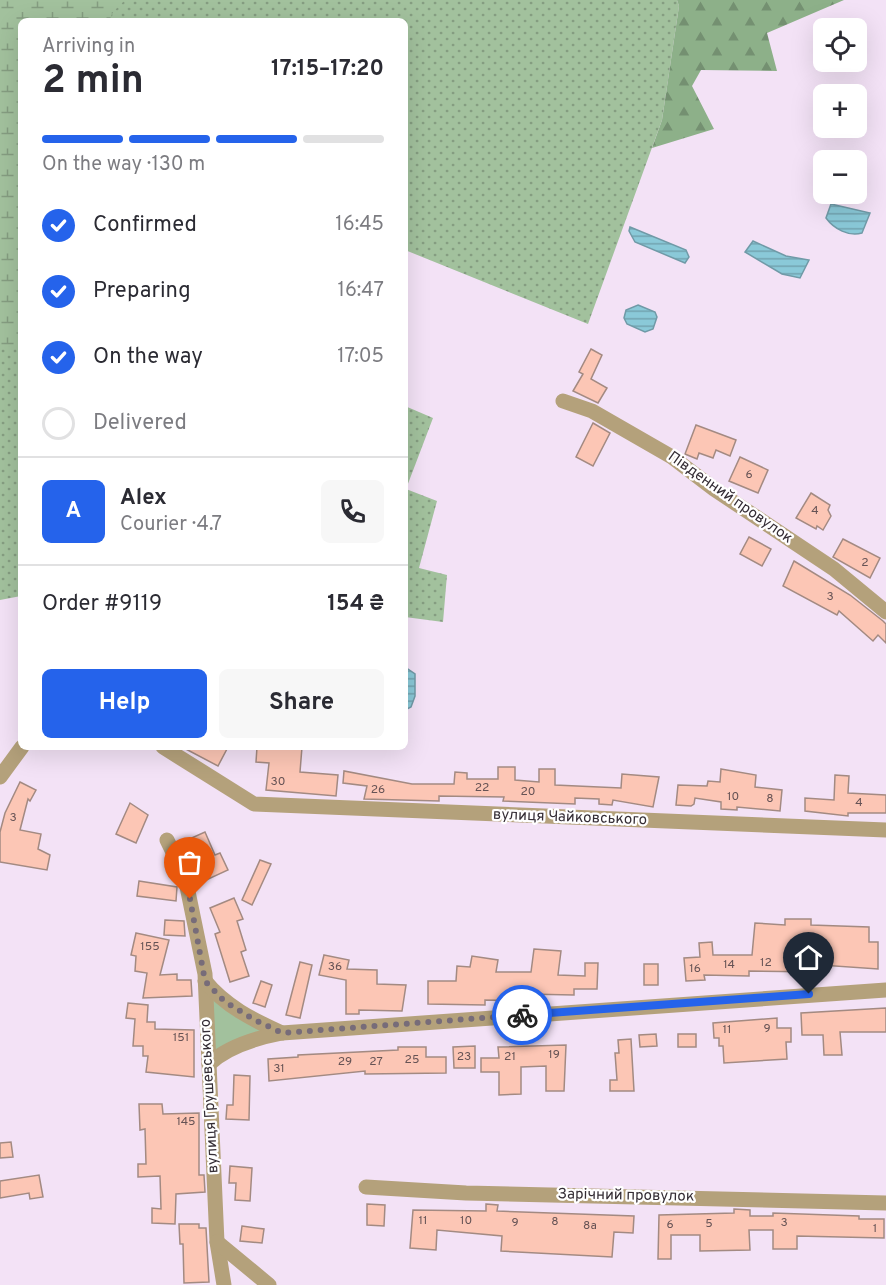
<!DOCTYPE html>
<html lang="en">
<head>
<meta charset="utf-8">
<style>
	:root { --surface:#fff; --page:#f7f7f7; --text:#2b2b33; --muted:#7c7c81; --line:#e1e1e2; --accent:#2563eb }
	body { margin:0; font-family:Overpass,sans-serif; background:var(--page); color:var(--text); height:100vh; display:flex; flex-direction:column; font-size:22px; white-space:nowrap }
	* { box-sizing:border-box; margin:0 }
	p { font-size:20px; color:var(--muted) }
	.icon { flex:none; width:33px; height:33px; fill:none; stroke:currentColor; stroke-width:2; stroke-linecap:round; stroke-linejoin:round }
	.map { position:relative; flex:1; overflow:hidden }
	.panel { position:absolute; left:18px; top:18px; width:390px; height:732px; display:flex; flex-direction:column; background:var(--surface); border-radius:9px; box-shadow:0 6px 24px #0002 }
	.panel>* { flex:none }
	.tools { position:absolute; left:813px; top:18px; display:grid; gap:12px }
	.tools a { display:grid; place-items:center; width:54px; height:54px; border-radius:9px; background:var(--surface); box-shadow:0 6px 24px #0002; font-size:30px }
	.pin { position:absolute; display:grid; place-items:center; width:51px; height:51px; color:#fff; margin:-62px -26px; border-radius:50% 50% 50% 0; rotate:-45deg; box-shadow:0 0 6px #0007 }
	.pin .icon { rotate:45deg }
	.courier { position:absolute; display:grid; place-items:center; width:60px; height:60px; margin:-30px; border:4px solid #2563eb; border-radius:50%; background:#fff; color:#222; box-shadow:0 2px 8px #0007 }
	.summary em { font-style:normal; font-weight:700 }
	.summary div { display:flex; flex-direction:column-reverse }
	.summary { display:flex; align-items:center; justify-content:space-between; height:102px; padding:0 24px }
	h1 { font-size:39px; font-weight:700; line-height:45px }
	.bar { display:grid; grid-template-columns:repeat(4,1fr); gap:9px 6px; align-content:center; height:72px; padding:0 24px }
	.bar i { height:8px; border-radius:4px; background:var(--line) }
	.bar .selected { background:var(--accent) }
	.bar p { grid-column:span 4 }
	.line { display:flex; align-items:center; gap:15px; padding:0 24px; border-top:2px solid var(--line) }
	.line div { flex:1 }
	.round { display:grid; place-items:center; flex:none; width:63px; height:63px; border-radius:9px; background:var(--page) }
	ol { padding:0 24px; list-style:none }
	li { display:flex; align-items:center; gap:18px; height:66px }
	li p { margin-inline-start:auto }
	li .icon { padding:6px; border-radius:50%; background:var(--accent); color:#fff; stroke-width:4 }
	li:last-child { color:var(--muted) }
	li i { width:33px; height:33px; border:3px solid var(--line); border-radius:50% }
	.primary-button { display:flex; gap:12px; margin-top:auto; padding:12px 24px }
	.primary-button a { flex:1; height:69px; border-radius:9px; background:var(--accent); color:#fff; font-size:24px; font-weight:700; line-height:69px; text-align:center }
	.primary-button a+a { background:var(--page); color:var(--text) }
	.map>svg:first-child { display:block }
	.grass { fill:url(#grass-dots) }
	.forest { fill:url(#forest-firs) }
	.wetland { fill:url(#wetland-marsh) }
	.park { fill:#a2c19d }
	.water { fill:url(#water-rules); stroke:#709aa7; stroke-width:1.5 }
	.building { fill:#fcc6b5; stroke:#a38a82; stroke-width:1.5 }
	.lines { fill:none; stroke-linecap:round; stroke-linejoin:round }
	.minor { stroke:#b4a17b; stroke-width:15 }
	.done { stroke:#776c79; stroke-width:6; stroke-dasharray:0 10.8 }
	.route { stroke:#2563eb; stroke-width:8 }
	.labels { text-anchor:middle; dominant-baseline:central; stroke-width:4.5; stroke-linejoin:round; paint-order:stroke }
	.number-label { font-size:12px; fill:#665355 }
	.street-label { font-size:15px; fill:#342d35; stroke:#fff }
</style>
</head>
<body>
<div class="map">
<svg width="886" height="1285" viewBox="0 0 886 1285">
	<defs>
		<pattern id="grass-dots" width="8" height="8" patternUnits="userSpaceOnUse" patternTransform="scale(1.5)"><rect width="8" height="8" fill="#a2c19d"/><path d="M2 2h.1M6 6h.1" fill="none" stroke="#859d81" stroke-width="1.8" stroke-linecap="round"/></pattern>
		<pattern id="forest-firs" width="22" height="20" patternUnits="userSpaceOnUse" patternTransform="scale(1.5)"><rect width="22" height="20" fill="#8db089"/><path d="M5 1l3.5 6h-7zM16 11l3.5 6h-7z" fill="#749071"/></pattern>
		<pattern id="wetland-marsh" width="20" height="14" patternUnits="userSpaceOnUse" patternTransform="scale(1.5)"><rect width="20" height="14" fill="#a2c19d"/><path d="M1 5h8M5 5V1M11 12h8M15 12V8" fill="none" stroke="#859d81"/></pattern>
		<pattern id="water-rules" width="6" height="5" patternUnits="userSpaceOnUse" patternTransform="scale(1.5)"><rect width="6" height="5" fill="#8ac9d8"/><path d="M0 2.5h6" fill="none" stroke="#72a4b0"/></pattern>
	</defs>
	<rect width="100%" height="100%" fill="#f3e2f6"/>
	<g class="grass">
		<polygon points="0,0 677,0 679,6 662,120 588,324 405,250 405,21 21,21 21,596 0,600"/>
		<polygon points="405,406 433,418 406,489 437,501 419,568 447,575 443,622 405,617"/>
	</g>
	<polygon class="forest" points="677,0 844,0 767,33 777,71 701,70 692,86 714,129 652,148 662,120 679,6"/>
	<polygon class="wetland" points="0,0 125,0 113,12 109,21 21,21 21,345 0,348"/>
	<polygon class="park" points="210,987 282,1033 209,1064"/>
	<g class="water">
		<path d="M831 204 870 213 862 233C849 237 834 229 826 218Z"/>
		<polygon points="630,227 686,250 689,257 685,263 635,242 629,231"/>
		<polygon points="753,241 786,256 809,260 800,278 782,274 745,252"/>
		<polygon points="638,305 655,312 657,317 653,329 645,332 627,324 624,318 626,310"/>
		<polygon points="405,667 415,674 415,696 411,707 405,710"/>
	</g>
	<g class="building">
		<polygon points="591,349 602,355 591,379 607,388 598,403 573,391 583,374 579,372"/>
		<polygon points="593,423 610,433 593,466 576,457"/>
		<polygon points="696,425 736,440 730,456 716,450 713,458 699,453 697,459 685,454"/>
		<polygon points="740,457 768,470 758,493 729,481"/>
		<polygon points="811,493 830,505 828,510 831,516 823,530 817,526 816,529 796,518"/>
		<polygon points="749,537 771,549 762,566 740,554"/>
		<polygon points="843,539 880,558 870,578 833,557"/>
		<polygon points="794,561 850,595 883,621 886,624 886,643 878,635 873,641 839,611 837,615 783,586"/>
		<polygon points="182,747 228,747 218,766"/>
		<polygon points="257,747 302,747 300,772 338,775 336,796 266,790 269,763 256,762"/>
		<polygon points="498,767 515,767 515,780 539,782 539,769 555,769 555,785 621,788 622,774 659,777 653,807 613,800 612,805 599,804 599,799 575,798 575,804 503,801 504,797 439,796 439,801 364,799 367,786 343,783 344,771 412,784 454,784 455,772 467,773 467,779 498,779"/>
		<polygon points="721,769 756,775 755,787 782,790 780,811 737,807 737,810 721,809 721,802 695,798 694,804 691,806 676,805 678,785 707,786 708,781 720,782"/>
		<polygon points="835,775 849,776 848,793 886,795 886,813 848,813 848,816 805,811 805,798 834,800"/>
		<polygon points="20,782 36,790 30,801 28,799 20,830 41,834 38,849 50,855 47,870 0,862 0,832 5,813"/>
		<polygon points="130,803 148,815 136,843 116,834"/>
		<polygon points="205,832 215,855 220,853 228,870 204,881 192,855 195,851 187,840"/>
		<polygon points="260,860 271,864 252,905 242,900"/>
		<polygon points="139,881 177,887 176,901 137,896"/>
		<polygon points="234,898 243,919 237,921 246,950 241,952 249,976 230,982 215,934 220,932 210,908"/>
		<polygon points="785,919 811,919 811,925 869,927 869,942 878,942 878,969 821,965 821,972 749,971 749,976 704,975 705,980 686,981 684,958 700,957 699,943 712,942 713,955 752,955 755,923 785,925"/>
		<polygon points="165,920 184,921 185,936 164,935"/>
		<polygon points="136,933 169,940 160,975 177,974 177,980 191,980 192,996 143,998 147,973 135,971 136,956 131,955"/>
		<polygon points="534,949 561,951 558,975 585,976 585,963 598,963 597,989 574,989 574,995 525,994 525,1001 485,1000 485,1005 428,1004 428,981 456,981 457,966 470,967 472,956 498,960 496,972 531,972"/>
		<polygon points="324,955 349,960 347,969 377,970 377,984 406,985 402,1011 359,1010 359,1014 346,1014 346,980 319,975"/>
		<polygon points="300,962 312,965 300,1018 286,1015"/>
		<rect x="644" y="964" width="14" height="21"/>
		<polygon points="261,981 272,985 265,1007 253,1003"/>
		<polygon points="128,1003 148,1005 147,1022 155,1022 155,1029 194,1030 194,1077 146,1072 148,1056 143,1056 143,1046 133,1046 135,1019 126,1018"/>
		<polygon points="886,1008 886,1032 840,1032 842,1055 824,1055 823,1035 802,1035 801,1013"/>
		<polygon points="777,1018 777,1028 791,1028 791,1042 786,1042 787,1059 724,1063 723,1046 719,1046 719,1038 714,1038 713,1023"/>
		<polygon points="656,1034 657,1046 640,1047 639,1035"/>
		<rect x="678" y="1034" width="18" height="13"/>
		<polygon points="631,1039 634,1091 610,1091 610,1080 617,1080 615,1053 619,1053 618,1040"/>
		<polygon points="566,1045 564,1091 546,1091 546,1066 521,1067 521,1094 499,1095 499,1072 481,1072 481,1058 499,1058 498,1047"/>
		<polygon points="475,1046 475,1068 454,1068 453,1047"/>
		<polygon points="398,1047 426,1047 426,1057 446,1057 446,1073 365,1074 365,1071 269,1081 268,1059 298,1057 298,1055 398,1050"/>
		<polygon points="234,1075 250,1076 249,1120 226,1119 227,1105 233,1105"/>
		<polygon points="139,1104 162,1104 163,1114 199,1113 199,1175 204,1175 205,1192 176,1194 175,1224 152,1223 152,1208 161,1209 160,1176 138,1177 138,1164 146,1164 145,1129 140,1130"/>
		<polygon points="11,1142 13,1157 0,1158 0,1143"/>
		<polygon points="230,1166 252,1168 250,1201 235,1200 236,1183 229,1183"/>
		<polygon points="39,1175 43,1197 30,1199 29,1193 0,1198 0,1181"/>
		<polygon points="367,1204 385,1205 384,1226 367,1225"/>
		<polygon points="486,1204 498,1205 497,1211 634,1216 633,1233 614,1232 612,1257 501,1251 502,1236 437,1230 436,1250 410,1248 413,1210 486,1211"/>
		<polygon points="734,1209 750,1210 750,1216 773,1216 773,1213 859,1216 859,1219 884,1219 884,1238 797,1236 797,1249 773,1249 773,1230 749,1230 750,1250 700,1251 700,1235 671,1235 671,1259 658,1259 659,1215 734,1213"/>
		<polygon points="179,1224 199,1224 199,1228 206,1228 209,1282 184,1283 183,1244 180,1244"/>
		<polygon points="242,1226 264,1229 262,1243 240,1241"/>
	</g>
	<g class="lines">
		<g class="minor">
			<polyline points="563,401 592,411 672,457 714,489 834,569 886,612"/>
			<polyline points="163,747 254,804 886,830"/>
			<polyline points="0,777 22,747"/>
			<polyline points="167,840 185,877 205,974 217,1242 224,1285"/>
			<path d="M205 981C225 1006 253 1020 282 1033"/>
			<path d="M209 1064C228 1046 256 1038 282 1033L886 990"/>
			<polyline points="366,1187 466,1193 886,1203"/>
			<polyline points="217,1242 269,1285"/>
		</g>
	</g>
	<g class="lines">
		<polyline class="done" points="190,899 205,981 224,1001 253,1019 282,1033 522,1015"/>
		<polyline class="route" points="522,1015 809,994"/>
	</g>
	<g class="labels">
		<g class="number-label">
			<text x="749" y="475">6</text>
			<text x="815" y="511">4</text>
			<text x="865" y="563">2</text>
			<text x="830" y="597">3</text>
			<text x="278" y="782">30</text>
			<text x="482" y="788">22</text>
			<text x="378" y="790">26</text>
			<text x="528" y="792">20</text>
			<text x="733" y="797">10</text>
			<text x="770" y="799">8</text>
			<text x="859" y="803">4</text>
			<text x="13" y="818">3</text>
			<text x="150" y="947">155</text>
			<text x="766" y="963">12</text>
			<text x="729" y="965">14</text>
			<text x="335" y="967">36</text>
			<text x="695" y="969">16</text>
			<text x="767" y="1029">9</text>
			<text x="727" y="1030">11</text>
			<text x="181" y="1038">151</text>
			<text x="554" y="1055">19</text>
			<text x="464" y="1057">23</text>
			<text x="510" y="1057">21</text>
			<text x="412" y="1060">25</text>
			<text x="345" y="1062">29</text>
			<text x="376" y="1062">27</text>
			<text x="279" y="1069">31</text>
			<text x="186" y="1122">145</text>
			<text x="423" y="1221">11</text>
			<text x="466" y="1221">10</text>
			<text x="555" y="1222">8</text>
			<text x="515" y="1223">9</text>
			<text x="784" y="1223">3</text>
			<text x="709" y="1224">5</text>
			<text x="670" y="1225">6</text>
			<text x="590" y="1226">8а</text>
			<text x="875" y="1229">1</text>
		</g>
		<g class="street-label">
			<text transform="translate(730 498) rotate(35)">Південний провулок</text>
			<text transform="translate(570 818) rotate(2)">вулиця Чайковського</text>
			<text transform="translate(210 1096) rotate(-93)">вулиця Грушевського</text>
			<text transform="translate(626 1196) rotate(1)">Зарічний провулок</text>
		</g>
	</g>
</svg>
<div class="tools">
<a><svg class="icon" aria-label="locate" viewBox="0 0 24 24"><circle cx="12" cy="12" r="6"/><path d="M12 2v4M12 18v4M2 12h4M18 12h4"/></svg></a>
<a>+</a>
<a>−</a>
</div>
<div class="pin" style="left:190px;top:899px;background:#ea580c"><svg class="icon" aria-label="bag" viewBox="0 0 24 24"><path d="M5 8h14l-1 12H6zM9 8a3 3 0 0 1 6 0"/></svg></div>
<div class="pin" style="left:809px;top:994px;background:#1f2937"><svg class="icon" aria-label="home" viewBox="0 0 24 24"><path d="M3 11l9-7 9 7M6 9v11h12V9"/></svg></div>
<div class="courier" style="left:522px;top:1015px"><svg class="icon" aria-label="bike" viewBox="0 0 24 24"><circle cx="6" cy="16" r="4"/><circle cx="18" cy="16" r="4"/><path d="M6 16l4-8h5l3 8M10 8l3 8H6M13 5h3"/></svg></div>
<section class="panel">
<div class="summary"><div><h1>2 min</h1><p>Arriving in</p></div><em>17:15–17:20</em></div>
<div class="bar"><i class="selected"></i><i class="selected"></i><i class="selected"></i><i></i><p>On the way · 130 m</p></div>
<ol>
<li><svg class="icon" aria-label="check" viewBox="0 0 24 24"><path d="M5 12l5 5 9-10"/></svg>Confirmed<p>16:45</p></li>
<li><svg class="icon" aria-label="check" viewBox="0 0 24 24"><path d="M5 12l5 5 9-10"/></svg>Preparing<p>16:47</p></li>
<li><svg class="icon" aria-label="check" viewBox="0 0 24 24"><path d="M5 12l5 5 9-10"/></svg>On the way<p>17:05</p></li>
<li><i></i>Delivered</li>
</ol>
<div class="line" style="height:108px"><b class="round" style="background:var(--accent);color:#fff">A</b><div><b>Alex</b><p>Courier · 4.7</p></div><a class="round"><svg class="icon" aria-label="phone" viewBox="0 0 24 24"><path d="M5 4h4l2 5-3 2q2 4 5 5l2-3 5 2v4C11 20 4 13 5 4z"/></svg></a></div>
<div class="line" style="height:78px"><div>Order #9119</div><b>154 ₴</b></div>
<div class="primary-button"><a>Help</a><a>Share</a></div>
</section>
</div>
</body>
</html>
